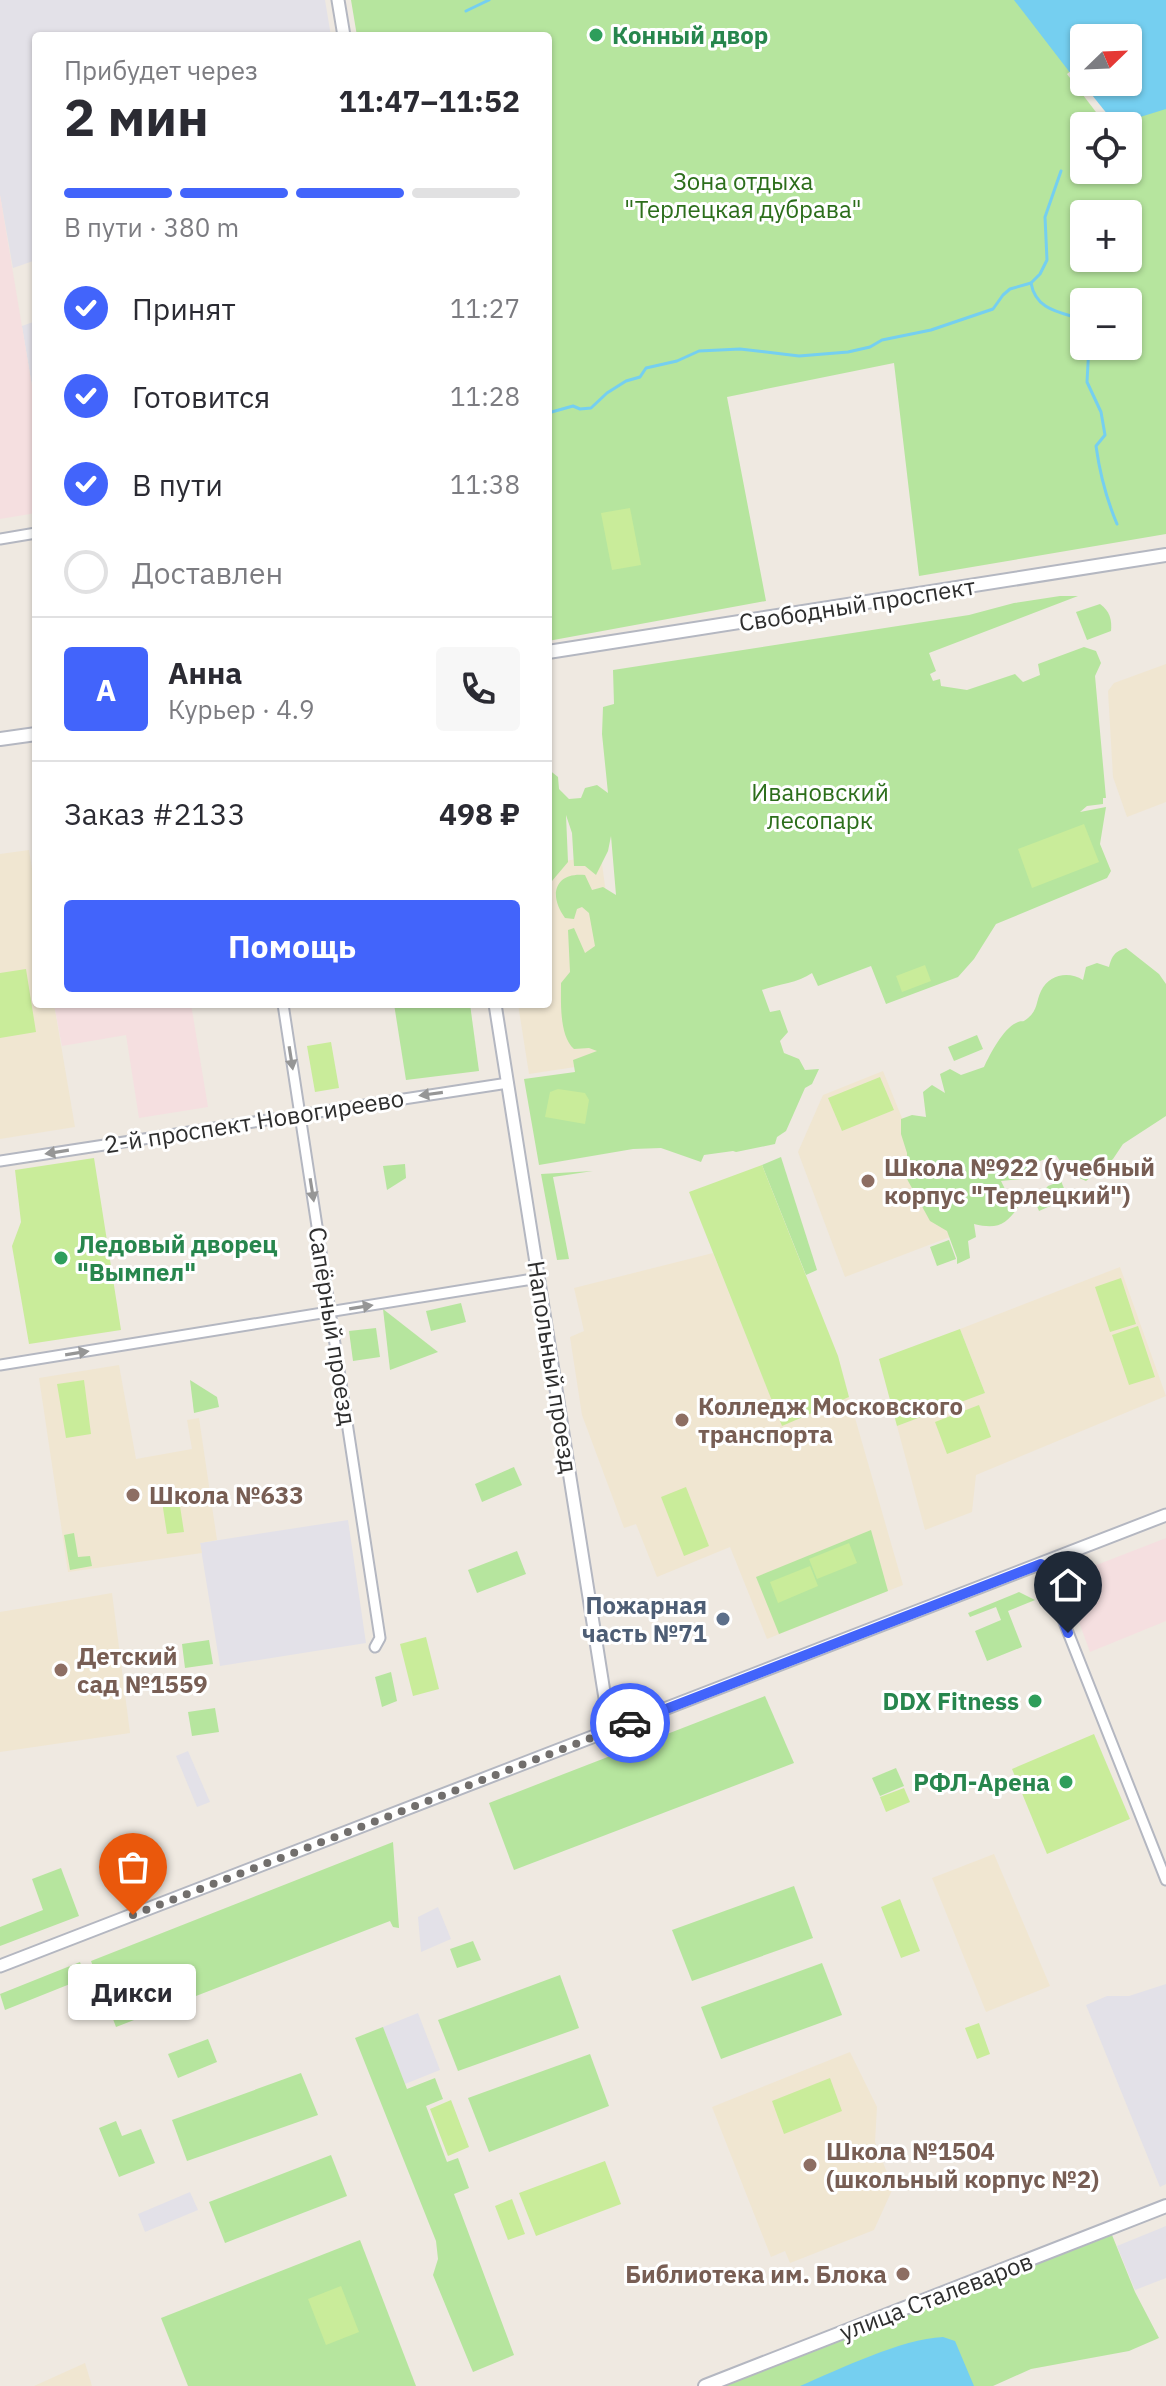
<!DOCTYPE html>
<html lang="ru">
<head>
<meta charset="utf-8">
<style>
	:root { --surface:#fff; --page:#f7f7f7; --text:#2b2b33; --muted:#7c7c81; --line:#e1e1e2; --accent:#4264fb }
	body { margin:0; font-family:"IBM Plex Sans",sans-serif; background:var(--page); color:var(--text); height:100vh; display:flex; flex-direction:column; font-size:30px; white-space:nowrap }
	* { box-sizing:border-box; margin:0 }
	p { font-size:26px; color:var(--muted) }
	.icon { flex:none; width:44px; height:44px; fill:none; stroke:currentColor; stroke-width:2; stroke-linecap:round; stroke-linejoin:round }
	.map { position:relative; flex:1; overflow:hidden }
	.panel { position:absolute; left:32px; top:32px; width:520px; height:976px; display:flex; flex-direction:column; background:var(--surface); border-radius:8px; box-shadow:0 2px 6px #0004 }
	.panel>* { flex:none }
	.needle { width:52px; rotate:67deg }
	.fabs { position:absolute; left:1070px; top:24px; display:grid; gap:16px }
	.fabs a { display:grid; place-items:center; width:72px; height:72px; border-radius:8px; background:var(--surface); box-shadow:0 2px 6px #0004; font-size:40px }
	.pin { position:absolute; display:grid; place-items:center; width:68px; height:68px; color:#fff; margin:-82px -34px; border-radius:50% 50% 50% 0; rotate:-45deg; box-shadow:0 0 8px #0007 }
	.pin .icon { rotate:45deg }
	.courier { position:absolute; display:grid; place-items:center; width:80px; height:80px; margin:-40px; border:6px solid #4264fb; border-radius:50%; background:#fff; color:#222; box-shadow:0 2px 10px #0007 }
	.bubble { position:absolute; height:56px; border-radius:8px; background:var(--surface); box-shadow:0 2px 6px #0004; font-size:26px; font-weight:700; line-height:56px; text-align:center }
	.head em { font-style:normal; font-weight:700 }
	.head div { display:flex; flex-direction:column-reverse }
	.head { display:flex; align-items:center; justify-content:space-between; height:136px; padding:0 32px }
	h1 { font-size:52px; font-weight:700; line-height:60px }
	.bar { display:grid; grid-template-columns:repeat(4,1fr); gap:12px 8px; align-content:center; height:96px; padding:0 32px }
	.bar i { height:10px; border-radius:6px; background:var(--line) }
	.bar .current { background:var(--accent) }
	.bar p { grid-column:span 4 }
	.line { display:flex; align-items:center; gap:20px; padding:0 32px; border-top:2px solid var(--line) }
	.line div { flex:1 }
	.round { display:grid; place-items:center; flex:none; width:84px; height:84px; border-radius:8px; background:var(--page) }
	ol { padding:0 32px; list-style:none }
	li { display:flex; align-items:center; gap:24px; height:88px }
	li p { margin-inline-start:auto }
	li .icon { padding:8px; border-radius:50%; background:var(--accent); color:#fff; stroke-width:4 }
	li:last-child { color:var(--muted) }
	li i { width:44px; height:44px; border:4px solid var(--line); border-radius:50% }
	.button { display:flex; gap:16px; margin-top:auto; padding:16px 32px }
	.button a { flex:1; height:92px; border-radius:8px; background:var(--accent); color:#fff; font-size:32px; font-weight:700; line-height:92px; text-align:center }
	.map>svg:first-child { display:block }
	.industrial { fill:#e3e1e8 }
	.education { fill:#f0e6d1 }
	.medical { fill:#f5dfe0 }
	.green { fill:#b6e59e; fill-rule:evenodd }
	.pitch { fill:#c9ec9a }
	.water { fill:#75cff0; fill-rule:evenodd }
	.pier { fill:#efe9e1 }
	.lines { fill:none; stroke-linecap:round; stroke-linejoin:round }
	.stream { stroke:#75cff0; stroke-width:3 }
	.minor-casing { stroke:#b4b7c1; stroke-width:13 }
	.tertiary-casing { stroke:#b4b7c1; stroke-width:15 }
	.secondary-casing { stroke:#b4b7c1; stroke-width:16 }
	.minor { stroke:#fff; stroke-width:9 }
	.tertiary { stroke:#fff; stroke-width:11 }
	.secondary { stroke:#fff; stroke-width:12 }
	.oneway { fill:#969696 }
	.done { stroke:#726f6d; stroke-width:8; stroke-dasharray:0 14.4 }
	.route { stroke:#4264fb; stroke-width:10 }
	.leisure-dot { fill:#2e9e5b; stroke:#fff; stroke-width:3 }
	.education-dot { fill:#8d6e63; stroke:#fff; stroke-width:3 }
	.service-dot { fill:#5c6f8a; stroke:#fff; stroke-width:3 }
	.labels { text-anchor:middle; dominant-baseline:central; stroke-width:6; stroke-linejoin:round; paint-order:stroke }
	.leisure-label { font-size:24px; font-weight:bold; fill:#27864d; stroke:#fff; text-anchor:start }
	.park-label { font-size:24px; fill:#2c6e1b; stroke:#fff }
	.street-label { font-size:24px; fill:#2e2e2e; stroke:#fff }
	.education-label { font-size:24px; font-weight:bold; fill:#785e54; stroke:#fff; text-anchor:start }
	.service-label { font-size:24px; font-weight:bold; fill:#4e5e75; stroke:#fff; text-anchor:end }
</style>
</head>
<body>
<div class="map">
<svg width="1166" height="2386" viewBox="0 0 1166 2386">
	<rect width="100%" height="100%" fill="#efe9e1"/>
	<g class="industrial">
		<polygon points="0,0 325,0 331,36 36,36 36,260 13,268 0,195"/>
		<polygon points="36,321 36,410 22,326"/>
		<polygon points="348,1520 366,1643 220,1666 200,1543"/>
		<polygon points="188,1751 210,1802 197,1807 176,1756"/>
		<polygon points="438,1907 451,1939 421,1952 418,1917"/>
		<polygon points="1166,1984 1166,2184 1160,2187 1086,2005 1107,1996 1129,1996"/>
		<polygon points="418,2013 440,2070 405,2084 383,2027"/>
		<polygon points="190,2192 198,2210 145,2232 138,2214"/>
		<polygon points="1166,2226 1166,2278 1135,2290 1117,2246"/>
	</g>
	<g class="education">
		<polygon points="1166,664 1166,802 1127,817 1113,777 1108,691 1114,683"/>
		<polygon points="29,850 36,894 36,1004 54,1004 75,1127 0,1139 0,854"/>
		<polygon points="601,856 628,1059 529,1074 518,1004 548,1004 548,863"/>
		<polygon points="883,1071 950,1237 845,1277 798,1152 823,1095"/>
		<polygon points="713,1253 782,1425 849,1397 903,1585 767,1639 730,1547 657,1577 636,1524 624,1528 582,1415 570,1337 584,1331 574,1288"/>
		<polygon points="1120,1267 1166,1396 976,1475 972,1512 925,1530 897,1426 985,1393 960,1329"/>
		<polygon points="119,1365 136,1459 192,1449 187,1420 199,1418 217,1540 200,1543 202,1553 68,1572 39,1378"/>
		<polygon points="112,1593 130,1733 0,1752 0,1612"/>
		<polygon points="994,1854 1050,1986 986,2012 932,1878"/>
		<polygon points="850,2052 877,2107 875,2142 893,2188 874,2230 790,2263 785,2251 771,2257 712,2107"/>
		<polygon points="85,2363 92,2386 34,2386"/>
	</g>
	<g class="medical">
		<polygon points="0,195 36,410 36,513 0,519"/>
		<polygon points="54,1004 191,1004 208,1107 139,1118 126,1035 62,1046"/>
		<polygon points="1166,1538 1166,1621 1090,1652 1063,1578"/>
	</g>
	<g class="green">
		<path d="M351 0H1166V534L919 576 894 363 727 397 766 601 548 641V36H357ZM1084 38H1128V82H1084ZM1084 126H1128V170H1084ZM1084 214H1128V258H1084ZM1084 302H1128V346H1084Z"/>
		<path d="M1060 596H1078L929 653 936 671 930 674 933 681 940 679 941 686 967 690 1015 674 1023 682 1040 675 1038 664 1084 647 1096 651 1101 663 1095 676 1106 798H1103V804L1087 806 1080 812 1106 807 1100 844 1111 871 1107 878 996 924 974 959 958 977 886 1004 871 966 818 986 812 973C798 983 779 984 762 990L770 1012 780 1010 788 1032 780 1041 784 1053 799 1059 805 1070 819 1069 812 1084 805 1088 786 1131 777 1137 775 1144 736 1152 733 1151 704 1155 701 1162 661 1148 633 1149 539 1165 524 1079 575 1072 573 1060 597 1051 589 1048 574 1049C559 1036 561 1001 561 983L570 972 568 930 574 928 585 953 595 946 589 913 582 907 577 909 574 919 565 918C548 895 555 872 585 875L592 890 603 887 616 895 611 836 608 851 596 875 585 866H574L572 833 566 815 568 862 552 881 548 854V769L558 777 559 789 569 799 581 798 585 788 597 785 608 793 602 734 603 707 614 704 613 670 969 615 1014 603Z"/>
		<path d="M1100 604C1110 611 1112 620 1111 631L1087 640 1076 612Z"/>
		<path d="M1126 948 1159 974 1166 984V1116L1123 1144 1113 1159 1086 1181 1068 1173 1056 1155 1032 1164 1021 1179 1001 1181 1008 1195 1021 1203C1007 1224 999 1230 974 1224L976 1237 968 1241 970 1258 957 1264V1258L947 1231 930 1221 907 1179V1153L901 1134V1119L912 1115 926 1117 923 1092 932 1085 945 1093 940 1074 950 1069 961 1075 984 1067C990 1054 1003 1029 1016 1023 1024 1019 1021 1024 1028 1018 1038 1010 1036 1001 1041 991 1049 974 1069 971 1083 980L1086 967 1097 963 1109 967C1112 956 1114 952 1126 948Z"/>
		<polygon points="394,1004 470,1004 479,1071 406,1080"/>
		<polygon points="977,1035 983,1049 954,1061 948,1047"/>
		<polygon points="781,1157 817,1270 806,1275 762,1165"/>
		<polygon points="405,1164 406,1178 387,1190 383,1166"/>
		<polygon points="593,1171 553,1177 569,1259 557,1260 541,1174"/>
		<polygon points="1061,1181 1068,1198 1039,1211 1035,1201 1048,1186"/>
		<polygon points="949,1240 956,1259 937,1266 930,1247"/>
		<polygon points="461,1303 466,1322 431,1331 426,1311"/>
		<polygon points="383,1309 438,1352 390,1370"/>
		<polygon points="376,1328 380,1357 353,1361 349,1331"/>
		<polygon points="190,1380 217,1397 219,1407 194,1413"/>
		<polygon points="514,1467 522,1485 482,1502 475,1484"/>
		<polygon points="871,1530 888,1591 779,1634 756,1577"/>
		<polygon points="74,1533 78,1557 90,1556 92,1566 70,1570 64,1535"/>
		<polygon points="517,1551 526,1574 477,1593 468,1570"/>
		<polygon points="1019,1592 1035,1600 1008,1611 1022,1647 987,1661 975,1631 1001,1620 996,1607 970,1617 968,1613"/>
		<polygon points="209,1640 213,1664 185,1668 182,1644"/>
		<polygon points="391,1672 397,1701 382,1707 375,1677"/>
		<polygon points="765,1696 794,1763 514,1870 489,1803"/>
		<polygon points="215,1708 219,1732 192,1736 188,1712"/>
		<polygon points="896,1768 904,1786 880,1796 872,1778"/>
		<polygon points="393,1842 399,1928 393,1927 390,1921 116,2027 91,1961"/>
		<polygon points="61,1868 79,1916 0,1946 0,1927 43,1910 32,1879"/>
		<polygon points="794,1886 813,1938 692,1981 672,1930"/>
		<polygon points="473,1941 481,1960 457,1968 450,1949"/>
		<polygon points="80,1962 91,1992 76,1998 70,1984 5,2010 0,1994"/>
		<polygon points="822,1963 842,2015 721,2059 701,2007"/>
		<polygon points="560,1975 579,2028 458,2071 438,2020"/>
		<polygon points="383,2027 407,2089 435,2078 443,2099 426,2106 447,2162 458,2158 469,2188 454,2194 514,2355 473,2372 433,2275 438,2259 436,2241 355,2038"/>
		<polygon points="208,2039 217,2062 178,2078 168,2054"/>
		<polygon points="590,2054 609,2106 489,2152 468,2098"/>
		<polygon points="301,2073 318,2115 187,2161 172,2120"/>
		<polygon points="116,2121 122,2136 141,2129 155,2163 119,2177 99,2128"/>
		<polygon points="331,2155 347,2196 225,2243 209,2202"/>
		<polygon points="1112,2235 1135,2292 1159,2338 1129,2351 1031,2369 993,2386 719,2386"/>
		<polygon points="360,2240 416,2386 188,2386 161,2318"/>
	</g>
	<g class="pitch">
		<polygon points="630,508 641,565 612,570 601,513"/>
		<polygon points="1084,824 1099,862 1032,888 1018,849"/>
		<polygon points="925,965 931,981 902,992 896,976"/>
		<polygon points="26,969 36,1032 0,1038 0,973"/>
		<polygon points="331,1042 339,1088 315,1092 307,1046"/>
		<polygon points="880,1077 894,1110 842,1131 828,1098"/>
		<polygon points="558,1089 585,1093 589,1100 585,1124 545,1117 550,1092"/>
		<polygon points="94,1158 121,1330 29,1344 12,1246 21,1222 15,1170"/>
		<polygon points="762,1165 838,1356 849,1397 782,1426 689,1192"/>
		<polygon points="1121,1278 1136,1324 1110,1332 1095,1287"/>
		<polygon points="1138,1326 1155,1377 1129,1385 1112,1335"/>
		<polygon points="960,1329 985,1393 897,1426 879,1359"/>
		<polygon points="84,1380 91,1434 66,1438 57,1384"/>
		<polygon points="979,1405 991,1437 947,1454 935,1422"/>
		<polygon points="686,1487 709,1546 684,1556 661,1497"/>
		<polygon points="178,1493 184,1532 167,1534 161,1495"/>
		<polygon points="849,1543 857,1563 817,1579 809,1559"/>
		<polygon points="810,1566 818,1586 778,1603 770,1582"/>
		<polygon points="426,1637 439,1689 413,1696 400,1644"/>
		<polygon points="1094,1734 1130,1819 1047,1854 1012,1769"/>
		<polygon points="904,1788 910,1802 886,1812 880,1797"/>
		<polygon points="900,1899 920,1951 901,1958 881,1907"/>
		<polygon points="979,2023 990,2054 977,2059 965,2028"/>
		<polygon points="830,2078 842,2111 784,2134 772,2101"/>
		<polygon points="451,2100 469,2147 448,2156 430,2109"/>
		<polygon points="605,2161 621,2204 536,2236 519,2193"/>
		<polygon points="512,2199 525,2234 508,2240 495,2206"/>
		<polygon points="341,2286 359,2332 326,2345 308,2299"/>
	</g>
	<g class="water">
		<path d="M1014 0H1166V109L1111 126ZM1084 38H1128V82H1084Z"/>
		<path d="M943 2337 955 2341 974 2386H800C840 2369 901 2339 943 2337Z"/>
	</g>
	<polygon class="pier" points="1072,70 1108,115 1102,120 1067,74"/>
	<g class="lines">
		<g class="stream">
			<polyline points="466,11 489,0"/>
			<path d="M1061 171 1045 217 1047 260 1040 274 1031 283C1036 311 1061 312 1084 320"/>
			<path d="M1089 346 1087 382 1101 412 1105 435 1096 446C1100 475 1106 498 1117 524"/>
			<polyline points="548,413 573,406 580,409 591,408 607,393 626,381 640,377 646,368 677,361 699,351 740,349 799,356 848,352 870,347 882,340 931,330 993,309 1003,295 1010,289 1031,283"/>
		</g>
		<defs>
			<g id="minor">
				<polyline points="0,539 36,533"/>
				<polyline points="283,1004 380,1638 375,1647"/>
				<polyline points="0,1161 508,1083"/>
				<polyline points="0,1365 539,1278"/>
				<polyline points="1041,1564 1166,1880"/>
			</g>
			<g id="tertiary">
				<polyline points="338,0 344,36"/>
				<polyline points="495,1004 610,1730"/>
				<polyline points="0,1966 1166,1515"/>
			</g>
			<g id="secondary">
				<polyline points="548,652 1166,555"/>
				<polyline points="0,739 36,734"/>
				<polyline points="705,2386 1166,2206"/>
			</g>
		</defs>
		<use href="#minor" class="minor-casing"/>
		<use href="#tertiary" class="tertiary-casing"/>
		<use href="#secondary" class="secondary-casing"/>
		<use href="#minor" class="minor"/>
		<use href="#tertiary" class="tertiary"/>
		<use href="#secondary" class="secondary"/>
	</g>
	<defs><path id="oneway-solid" d="M-6-.8H1V-3.2L6.5 0L1 3.2V.8H-6Z" transform="scale(2)"/></defs>
	<g class="oneway">
		<use href="#oneway-solid" transform="translate(291 1058) rotate(81)"/>
		<use href="#oneway-solid" transform="translate(431 1094) rotate(172)"/>
		<use href="#oneway-solid" transform="translate(57 1152) rotate(171)"/>
		<use href="#oneway-solid" transform="translate(312 1190) rotate(81)"/>
		<use href="#oneway-solid" transform="translate(361 1307) rotate(-9)"/>
		<use href="#oneway-solid" transform="translate(77 1353) rotate(-9)"/>
	</g>
	<g class="lines">
		<polyline class="done" points="133,1915 630,1723"/>
		<polyline class="route" points="630,1723 1041,1564 1068,1633"/>
	</g>
	<g class="leisure-dot">
		<circle cx="596" cy="35" r="8"/>
		<circle cx="61" cy="1258" r="8"/>
		<circle cx="1035" cy="1701" r="8"/>
		<circle cx="1066" cy="1782" r="8"/>
	</g>
	<g class="education-dot">
		<circle cx="868" cy="1181" r="8"/>
		<circle cx="682" cy="1420" r="8"/>
		<circle cx="133" cy="1495" r="8"/>
		<circle cx="61" cy="1670" r="8"/>
		<circle cx="810" cy="2165" r="8"/>
		<circle cx="903" cy="2274" r="8"/>
	</g>
	<circle class="service-dot" cx="723" cy="1619" r="8"/>
	<g class="labels">
		<g class="leisure-label">
			<text x="612" y="35">Конный двор</text>
			<text x="77" y="1244">Ледовый дворец<tspan x="77" dy="28">"Вымпел"</tspan></text>
			<text x="1019" y="1701" text-anchor="end">DDX Fitness</text>
			<text x="1050" y="1782" text-anchor="end">РФЛ-Арена</text>
		</g>
		<g class="park-label">
			<text x="743" y="181">Зона отдыха<tspan x="743" dy="28">"Терлецкая дубрава"</tspan></text>
			<text x="820" y="792">Ивановский<tspan x="820" dy="28">лесопарк</tspan></text>
		</g>
		<g class="street-label">
			<text transform="translate(857 604) rotate(-9)">Свободный проспект</text>
			<text transform="translate(254 1121) rotate(-9)">2-й проспект Новогиреево</text>
			<text transform="translate(333 1326) rotate(81)">Сапёрный проезд</text>
			<text transform="translate(553 1367) rotate(81)">Напольный проезд</text>
			<text transform="translate(936 2296) rotate(-21)">улица Сталеваров</text>
		</g>
		<g class="education-label">
			<text x="884" y="1167">Школа №922 (учебный<tspan x="884" dy="28">корпус "Терлецкий")</tspan></text>
			<text x="698" y="1406">Колледж Московского<tspan x="698" dy="28">транспорта</tspan></text>
			<text x="149" y="1495">Школа №633</text>
			<text x="77" y="1656">Детский<tspan x="77" dy="28">сад №1559</tspan></text>
			<text x="826" y="2151">Школа №1504<tspan x="826" dy="28">(школьный корпус №2)</tspan></text>
			<text x="887" y="2274" text-anchor="end">Библиотека им. Блока</text>
		</g>
		<g class="service-label">
			<text x="707" y="1605">Пожарная<tspan x="707" dy="28">часть №71</tspan></text>
		</g>
	</g>
</svg>
<div class="fabs">
<a><svg class="needle" viewBox="-14 -14 28 28"><path d="M0-13l5 13h-10z" fill="#e53935"/><path d="M0 13l5-13h-10z" fill="#7c7c81"/></svg></a>
<a><svg class="icon" aria-label="locate" viewBox="0 0 24 24"><circle cx="12" cy="12" r="6"/><path d="M12 2v4M12 18v4M2 12h4M18 12h4"/></svg></a>
<a>+</a>
<a>−</a>
</div>
<div class="pin" style="left:133px;top:1915px;background:#ea580c"><svg class="icon" aria-label="bag" viewBox="0 0 24 24"><path d="M5 8h14l-1 12H6zM9 8a3 3 0 0 1 6 0"/></svg></div>
<div class="pin" style="left:1068px;top:1633px;background:#1f2937"><svg class="icon" aria-label="home" viewBox="0 0 24 24"><path d="M3 11l9-7 9 7M6 9v11h12V9"/></svg></div>
<div class="courier" style="left:630px;top:1723px"><svg class="icon" aria-label="car" viewBox="0 0 24 24"><path d="M5 17H2v-5l4-1 3-4h7l3 4 3 1v5h-3M9 17h6M6 11h13"/><circle cx="7" cy="17" r="2"/><circle cx="17" cy="17" r="2"/></svg></div>
<div class="bubble" style="left:68px;top:1964px;width:128px">Дикси</div>
<section class="panel">
<div class="head"><div><h1>2 мин</h1><p>Прибудет через</p></div><em>11:47–11:52</em></div>
<div class="bar"><i class="current"></i><i class="current"></i><i class="current"></i><i></i><p>В пути · 380 m</p></div>
<ol>
<li><svg class="icon" aria-label="check" viewBox="0 0 24 24"><path d="M5 12l5 5 9-10"/></svg>Принят<p>11:27</p></li>
<li><svg class="icon" aria-label="check" viewBox="0 0 24 24"><path d="M5 12l5 5 9-10"/></svg>Готовится<p>11:28</p></li>
<li><svg class="icon" aria-label="check" viewBox="0 0 24 24"><path d="M5 12l5 5 9-10"/></svg>В пути<p>11:38</p></li>
<li><i></i>Доставлен</li>
</ol>
<div class="line" style="height:144px"><b class="round" style="background:var(--accent);color:#fff">А</b><div><b>Анна</b><p>Курьер · 4.9</p></div><a class="round"><svg class="icon" aria-label="phone" viewBox="0 0 24 24"><path d="M5 4h4l2 5-3 2q2 4 5 5l2-3 5 2v4C11 20 4 13 5 4z"/></svg></a></div>
<div class="line" style="height:104px"><div>Заказ #2133</div><b>498 ₽</b></div>
<div class="button"><a>Помощь</a></div>
</section>
</div>
</body>
</html>
